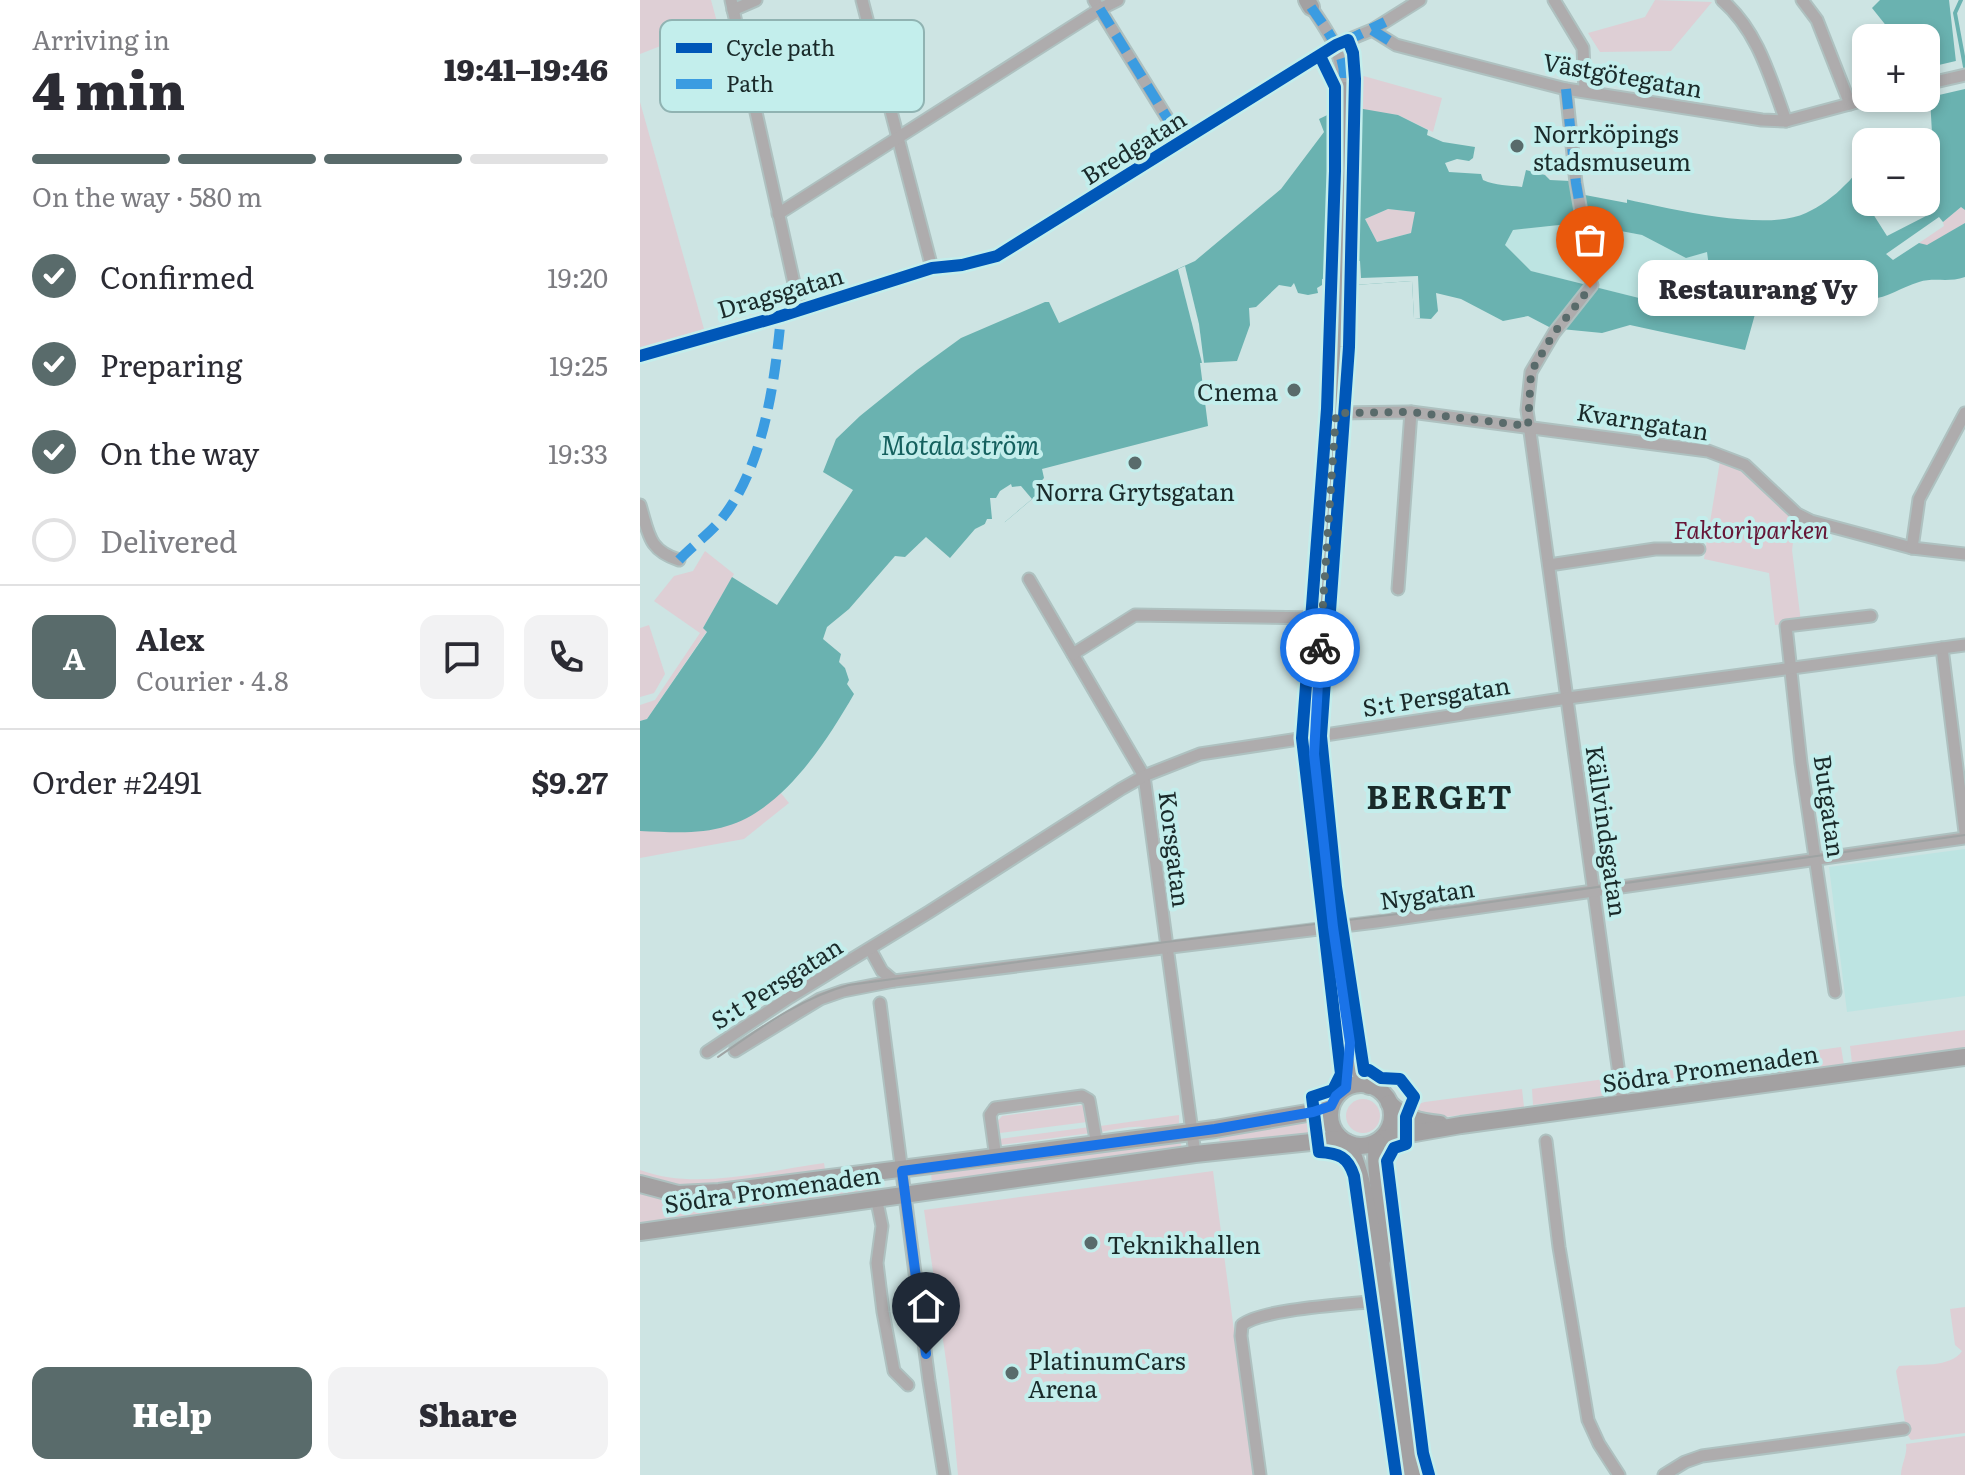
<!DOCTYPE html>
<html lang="en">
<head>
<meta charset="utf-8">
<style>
	:root { --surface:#fff; --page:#f2f2f3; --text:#2b2b33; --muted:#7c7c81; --line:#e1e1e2; --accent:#596b6b }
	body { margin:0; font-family:Literata,serif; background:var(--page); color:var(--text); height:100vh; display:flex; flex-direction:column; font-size:30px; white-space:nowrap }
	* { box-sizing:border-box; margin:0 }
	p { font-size:26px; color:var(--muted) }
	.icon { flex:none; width:44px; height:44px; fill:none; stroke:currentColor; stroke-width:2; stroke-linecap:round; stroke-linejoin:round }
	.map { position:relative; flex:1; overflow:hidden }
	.panel { display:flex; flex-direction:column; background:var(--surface); width:640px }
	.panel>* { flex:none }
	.fabs { position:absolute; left:1212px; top:24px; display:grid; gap:16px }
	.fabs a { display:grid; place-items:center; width:88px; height:88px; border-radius:16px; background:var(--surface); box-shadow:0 4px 12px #0003; font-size:40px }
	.pin { position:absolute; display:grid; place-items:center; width:68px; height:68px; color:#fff; margin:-82px -34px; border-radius:50% 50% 50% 0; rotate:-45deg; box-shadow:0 0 8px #0007 }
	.pin .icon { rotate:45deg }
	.courier { position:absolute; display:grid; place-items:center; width:80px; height:80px; margin:-40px; border:6px solid #1a73e8; border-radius:50%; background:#fff; color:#222; box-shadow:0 2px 10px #0007 }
	.bubble { position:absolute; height:56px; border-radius:16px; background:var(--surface); box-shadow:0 4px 12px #0003; font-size:26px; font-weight:800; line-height:56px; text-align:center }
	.overview em { font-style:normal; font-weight:800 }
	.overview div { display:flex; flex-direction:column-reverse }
	.overview { display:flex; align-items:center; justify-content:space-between; height:136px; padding:0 32px }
	h1 { font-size:52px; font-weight:800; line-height:60px }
	.bar { display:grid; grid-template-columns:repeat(4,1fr); gap:12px 8px; align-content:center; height:96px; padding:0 32px }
	.bar i { height:10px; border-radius:6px; background:var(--line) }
	.bar .on { background:var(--accent) }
	.bar p { grid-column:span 4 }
	.line { display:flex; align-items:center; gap:20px; padding:0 32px; border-top:2px solid var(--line) }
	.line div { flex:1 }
	.round { display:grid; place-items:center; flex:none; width:84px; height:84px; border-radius:16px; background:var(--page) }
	ol { padding:0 32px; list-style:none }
	li { display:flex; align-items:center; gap:24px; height:88px }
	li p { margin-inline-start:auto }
	li .icon { padding:8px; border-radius:50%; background:var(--accent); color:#fff; stroke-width:4 }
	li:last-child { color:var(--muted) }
	li i { width:44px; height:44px; border:4px solid var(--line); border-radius:50% }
	.cta { display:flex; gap:16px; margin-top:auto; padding:16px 32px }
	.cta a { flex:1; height:92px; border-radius:16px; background:var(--accent); color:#fff; font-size:32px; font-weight:800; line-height:92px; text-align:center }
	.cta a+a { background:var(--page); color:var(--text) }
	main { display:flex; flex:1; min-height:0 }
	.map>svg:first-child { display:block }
	.built { fill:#bde4e2 }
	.green { fill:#decfd5 }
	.water { fill:#6ab2b0; fill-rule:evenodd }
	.pier { fill:#cde4e3 }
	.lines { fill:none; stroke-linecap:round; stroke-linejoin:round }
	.stream { stroke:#6ab2b0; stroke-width:4 }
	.minor-casing { stroke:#aec1c0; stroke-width:15 }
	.secondary-casing { stroke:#aec1c0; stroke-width:20 }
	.minor { stroke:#aeacad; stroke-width:11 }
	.secondary { stroke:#a3a1a2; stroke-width:16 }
	.tram { stroke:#9ea3a3; stroke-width:2 }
	.quiet { stroke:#3b9ce1; stroke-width:10; stroke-dasharray:20 10; stroke-linecap:butt }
	.cycleway-casing { stroke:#c3eeec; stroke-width:17 }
	.cycleway { stroke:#0057b8; stroke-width:12 }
	.done { stroke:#596b6b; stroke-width:8; stroke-dasharray:0 14.4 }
	.route { stroke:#1a73e8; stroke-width:10 }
	.poi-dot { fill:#596b6b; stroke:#c3eeec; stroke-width:3 }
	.labels { text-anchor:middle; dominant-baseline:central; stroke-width:8; stroke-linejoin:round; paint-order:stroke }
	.street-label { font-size:24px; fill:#1a2a2a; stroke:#c3eeec }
	.poi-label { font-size:24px; fill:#1a2a2a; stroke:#c3eeec; text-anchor:start }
	.park-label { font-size:24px; font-style:italic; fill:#661637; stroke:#c3eeec }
	.water-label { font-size:26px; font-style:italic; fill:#14605e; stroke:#c3eeec }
	.district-label { font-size:32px; font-weight:bold; letter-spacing:2px; fill:#1a2a2a; stroke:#c3eeec }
	.key { fill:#c3eeec; stroke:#90b3b2; stroke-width:2 }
	.key-label { font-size:22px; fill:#1a2a2a }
</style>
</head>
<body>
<main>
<section class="panel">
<div class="overview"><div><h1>4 min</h1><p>Arriving in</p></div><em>19:41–19:46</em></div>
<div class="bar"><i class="on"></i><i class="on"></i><i class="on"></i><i></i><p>On the way · 580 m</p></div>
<ol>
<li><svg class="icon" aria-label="check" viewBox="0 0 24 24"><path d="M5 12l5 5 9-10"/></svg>Confirmed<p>19:20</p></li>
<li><svg class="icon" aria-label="check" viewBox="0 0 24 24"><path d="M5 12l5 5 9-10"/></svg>Preparing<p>19:25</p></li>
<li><svg class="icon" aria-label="check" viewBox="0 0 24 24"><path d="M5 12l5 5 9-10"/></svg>On the way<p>19:33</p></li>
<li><i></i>Delivered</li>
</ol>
<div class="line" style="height:144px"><b class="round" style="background:var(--accent);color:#fff">A</b><div><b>Alex</b><p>Courier · 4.8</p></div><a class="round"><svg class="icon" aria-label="chat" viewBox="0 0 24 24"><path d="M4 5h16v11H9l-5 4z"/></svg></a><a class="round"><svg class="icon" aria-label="phone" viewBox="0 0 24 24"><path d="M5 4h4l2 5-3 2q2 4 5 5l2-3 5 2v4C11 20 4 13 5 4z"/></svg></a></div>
<div class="line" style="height:104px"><div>Order #2491</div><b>$9.27</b></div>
<div class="cta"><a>Help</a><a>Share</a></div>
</section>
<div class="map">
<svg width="1325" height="1475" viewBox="0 0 1325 1475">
	<rect width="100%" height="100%" fill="#cde4e3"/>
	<g class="built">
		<polygon points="938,223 1002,235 1046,258 1067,251 1075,283 1059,313 891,271 865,245 873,230"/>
		<polygon points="1325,849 1325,996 1207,1012 1189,867"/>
	</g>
	<g class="green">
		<polygon points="0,0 71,0 77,22 49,35 0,54"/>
		<polygon points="1015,0 1072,2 1031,51 960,52 948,33 1005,17"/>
		<polygon points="720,75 802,98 793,132 758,115 718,110"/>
		<polygon points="0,102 64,329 0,348"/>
		<polygon points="1321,207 1325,210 1325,223 1287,246 1279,243 1304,226 1303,222"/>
		<polygon points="748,209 776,212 771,233 737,242 725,219"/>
		<polygon points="1081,455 1105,465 1157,514 1152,550 1161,622 1135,625 1129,573 1064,559"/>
		<polygon points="65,551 94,574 63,628 67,631 7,719 0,721 0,705 15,700 60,633 14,601 34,576 53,571"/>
		<polygon points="9,625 25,674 14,693 0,697 0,628"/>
		<polygon points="132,782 149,803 104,839 0,858 0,814"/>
		<polygon points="1325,1030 1325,1048 1212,1063 1210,1046"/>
		<polygon points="1201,1047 1204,1065 993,1092 989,1076"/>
		<polygon points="972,1078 973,1095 893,1105 892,1089"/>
		<polygon points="882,1089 884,1107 797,1118 772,1112 778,1104 785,1102"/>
		<circle cx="723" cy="1116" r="17"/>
		<polygon points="443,1105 448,1109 450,1119 447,1122 360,1133 357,1131 356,1123 362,1116"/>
		<path d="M539 1115V1123C526 1135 515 1128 502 1127 489 1126 473 1130 461 1132L460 1126Z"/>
		<polygon points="670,1120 673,1135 580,1146 579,1133"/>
		<polygon points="450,1127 451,1133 360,1145 359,1139"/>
		<polygon points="538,1137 542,1147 539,1153 292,1186 291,1171"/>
		<path d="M184 1163 185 1169 52 1186 33 1185 0 1175V1170C56 1191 126 1171 184 1163Z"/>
		<polygon points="573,1171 613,1475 318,1475 309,1381 284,1210"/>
		<polygon points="237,1179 239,1194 0,1225 0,1192 24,1200 47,1203 81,1201"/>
		<path d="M1325 1307V1433L1271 1440 1267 1434 1256 1371 1259 1366C1278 1364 1311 1368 1322 1351L1315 1345 1310 1309Z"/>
		<path d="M1325 1436V1475H1261C1261 1464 1268 1454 1266 1444Z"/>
	</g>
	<path class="water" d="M1240 0H1309L1316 62 1325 86V210L1321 207 1303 222 1299 217 1246 254 1253 260 1279 243 1287 245 1325 223V277C1308 283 1294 277 1279 282 1261 287 1249 298 1229 299L1124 282 1105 350 990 325 962 333 911 328 888 316 863 321 821 299 796 293 798 311 791 319 774 318 772 281 715 285 682 279V285L677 288 678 293 668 295 658 293 654 283 651 287 639 285 616 307 609 308 610 325 597 361 560 363 568 426 402 469 404 478 396 487 398 494 365 522 345 524 335 529 310 558 286 537 265 557 255 556 209 609 187 627 183 639 201 654 199 662 205 668 209 680 207 684 214 694C187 741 143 810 87 826 59 835 29 832 0 831V721L7 719 67 632 63 628 92 577 137 605 213 490 183 472 196 439 220 416 277 370 321 338 405 302H409L419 323 555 261 641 189 684 132 679 119 706 106 758 115 788 130 787 135 803 142 835 147 833 158 829 161 817 159 805 163 809 172 841 174 843 180C856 186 868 185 882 187L886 170 905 175 910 180 930 181 948 191C1000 201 1119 235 1166 213 1179 207 1195 196 1205 185 1212 179 1214 174 1221 169L1226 177V192L1221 195 1247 236 1286 216 1299 205 1286 184V142H1271L1292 133 1290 98 1286 89V38H1256L1232 8ZM748 209 775 212 771 233 737 242 725 219ZM938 223 1002 235 1046 258 1067 252 1070 274 1068 279 1075 283 1059 313 891 271 865 245 873 230Z"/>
	<g class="pier">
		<polygon points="1320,60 1325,75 1325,89 1286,98 1286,68"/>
		<polygon points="705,102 718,106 714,261 720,261 721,278 778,276 780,318 774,318 772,281 714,285 713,289 687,286 692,109"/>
		<polygon points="930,181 943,189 943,184 991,195 992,199 987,199 987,203 945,195 949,223 938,223"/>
		<polygon points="545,266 559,324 564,363 562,363 538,269"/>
		<polygon points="371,484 372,487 381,486 392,499 359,527 344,526 347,519 352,519 350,498 356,498 360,491"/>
	</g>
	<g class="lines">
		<polyline class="stream" points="1321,0 1315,13 1325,67"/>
		<defs>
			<g id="minor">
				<polyline points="91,0 160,310"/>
				<polyline points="222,0 292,268"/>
				<polyline points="454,0 542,142"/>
				<polyline points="914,0 943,48 945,90"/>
				<path d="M1082 0C1118 31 1130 77 1146 121"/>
				<polyline points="1162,0 1177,20 1210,104"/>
				<path d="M671 7C694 40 700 50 705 90"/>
				<polyline points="93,10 116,0"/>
				<polyline points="732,30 756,45 926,89 1122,120 1146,121 1232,98"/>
				<polyline points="1286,84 1325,75"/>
				<polyline points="926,89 936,183 943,223"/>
				<polyline points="138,214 460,9 478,0"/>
				<polyline points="952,285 914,333 891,372 887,410 983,1103"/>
				<polyline points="0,356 141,316 292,268 322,265 357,256 696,45 732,30 780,0"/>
				<polyline points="696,413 771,412 1068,451 1105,465 1157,514 1171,521 1272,548 1325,554"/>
				<path d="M0 505C9 534 8 550 39 560"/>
				<polyline points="1272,548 1279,499 1325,413"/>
				<polyline points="909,565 1015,549 1059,549"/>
				<polyline points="389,579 504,776 555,1154"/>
				<polyline points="758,589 771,412"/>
				<polyline points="1302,648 1325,832"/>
				<polyline points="433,654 495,615 682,618"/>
				<polyline points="230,949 242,971 254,981"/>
				<polyline points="1195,992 1161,763 1146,626 1231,616"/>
				<polyline points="240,1003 289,1381 304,1475"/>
				<polyline points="95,1051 180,999 203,991 254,981 736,922 1325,838"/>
				<polyline points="67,1052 150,997 289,912 481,789 504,776 560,754 928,698 1325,645"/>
				<polyline points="906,1141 919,1247 948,1420 959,1444 979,1475"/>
				<polyline points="356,1158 350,1115 355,1108 442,1096 449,1100 457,1145"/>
				<polyline points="236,1197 242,1226 237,1263 243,1312 254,1371 268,1385"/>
				<path d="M620 1475 601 1336 602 1325C622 1308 717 1304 747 1300"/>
				<polyline points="1024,1475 1045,1462 1062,1456 1264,1429"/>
			</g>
			<g id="secondary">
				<polyline points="667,0 671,7"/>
				<polyline points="705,90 694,461 674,754 693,927 710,1043 723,1080 729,1086"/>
				<circle cx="721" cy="1115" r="31"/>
				<path d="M749 1103C765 1118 778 1122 800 1124"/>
				<polyline points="741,1139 821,1125 1325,1057"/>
				<path d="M737 1142C732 1182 750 1221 742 1260"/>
				<path d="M708 1143C727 1181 726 1223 741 1262L772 1475"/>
				<polyline points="0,1184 38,1194 79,1192 575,1129 673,1112 691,1106"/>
				<polyline points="0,1232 555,1154 700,1139"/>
			</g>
		</defs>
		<use href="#minor" class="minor-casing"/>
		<use href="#secondary" class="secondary-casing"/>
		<use href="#minor" class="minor"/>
		<use href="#secondary" class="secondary"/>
		<path class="tram" d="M78 1057C119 1029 160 998 209 985L526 942 823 906 1325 835"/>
		<g class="quiet">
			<path d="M671 7C685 28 705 51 704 78"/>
			<polyline points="460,9 542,142"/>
			<polyline points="732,30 756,45"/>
			<polyline points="704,42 745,22"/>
			<polyline points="926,89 936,183 943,223"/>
			<path d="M39 560C53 545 71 533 83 517 124 465 135 380 141 316"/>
		</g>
		<defs>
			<g id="cycleway">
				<path d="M680 56 695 87V171L687 409 662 738 701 1074 693 1090 672 1097 679 1152C699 1153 708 1157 714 1176L756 1475"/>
				<polyline points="0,356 141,316 292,268 322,265 357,256 696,45 708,40 713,53 715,79 709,347 681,736 696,887 724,1071 729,1070 741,1078 760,1079 774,1097 766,1117 766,1144 754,1148 747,1161 783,1453 789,1475"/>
			</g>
		</defs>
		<use href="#cycleway" class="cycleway-casing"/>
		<use href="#cycleway" class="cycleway"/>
	</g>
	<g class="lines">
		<polyline class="done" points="680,648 696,413 771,412 888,426 891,372 914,333 950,288"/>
		<polyline class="route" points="286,1354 262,1171 575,1129 673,1112 691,1106 696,1096 706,1088 710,1043 693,927 674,754 680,648"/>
	</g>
	<g class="poi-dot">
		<circle cx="877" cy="146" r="8"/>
		<circle cx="654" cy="390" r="8"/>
		<circle cx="495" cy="463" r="8"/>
		<circle cx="451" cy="1243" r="8"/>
		<circle cx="372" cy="1373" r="8"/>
	</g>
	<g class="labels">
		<g class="street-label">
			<text transform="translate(983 74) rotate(10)">Västgötegatan</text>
			<text transform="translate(493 146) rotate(-32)">Bredgatan</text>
			<text transform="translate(140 291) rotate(-16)">Dragsgatan</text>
			<text transform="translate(1003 420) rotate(9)">Kvarngatan</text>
			<text transform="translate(796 695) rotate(-9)">S:t Persgatan</text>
			<text transform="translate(1191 806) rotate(82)">Butgatan</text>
			<text transform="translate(968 831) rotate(82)">Källvindsgatan</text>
			<text transform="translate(536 849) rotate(83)">Korsgatan</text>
			<text transform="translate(787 893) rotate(-8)">Nygatan</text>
			<text transform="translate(136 982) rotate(-32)">S:t Persgatan</text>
			<text transform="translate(1070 1067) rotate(-8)">Södra Promenaden</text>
			<text transform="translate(132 1188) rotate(-8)">Södra Promenaden</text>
		</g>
		<g class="poi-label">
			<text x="893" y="132">Norrköpings<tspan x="893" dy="28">stadsmuseum</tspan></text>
			<text x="638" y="390" text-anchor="end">Cnema</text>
			<text x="495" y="490" text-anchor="middle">Norra Grytsgatan</text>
			<text x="467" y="1243">Teknikhallen</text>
			<text x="388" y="1359">PlatinumCars<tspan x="388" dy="28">Arena</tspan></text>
		</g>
		<g class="park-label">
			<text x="1111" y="528">Faktoriparken</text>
		</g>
		<g class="water-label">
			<text x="320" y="443">Motala ström</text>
		</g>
		<g class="district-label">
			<text x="800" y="795">BERGET</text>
		</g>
	</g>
	<rect x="20" y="20" width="264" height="92" rx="12" class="key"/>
	<rect x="36" y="43" width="36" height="10" fill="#0057b8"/>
	<rect x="36" y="79" width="36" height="10" fill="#3b9ce1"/>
	<g class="key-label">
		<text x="86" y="56">Cycle path</text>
		<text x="86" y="92">Path</text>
	</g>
</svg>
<div class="fabs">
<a>+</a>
<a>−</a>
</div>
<div class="pin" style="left:950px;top:288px;background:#ea580c"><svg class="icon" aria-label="bag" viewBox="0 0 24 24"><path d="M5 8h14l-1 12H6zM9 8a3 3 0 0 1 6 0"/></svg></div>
<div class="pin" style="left:286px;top:1354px;background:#1f2937"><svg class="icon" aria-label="home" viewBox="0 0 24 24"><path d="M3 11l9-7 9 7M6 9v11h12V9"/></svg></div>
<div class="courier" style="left:680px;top:648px"><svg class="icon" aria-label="bike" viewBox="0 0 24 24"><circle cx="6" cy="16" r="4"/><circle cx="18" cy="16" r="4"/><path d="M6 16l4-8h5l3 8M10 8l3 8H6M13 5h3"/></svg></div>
<div class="bubble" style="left:998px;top:260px;width:240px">Restaurang Vy</div>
</div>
</main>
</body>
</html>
